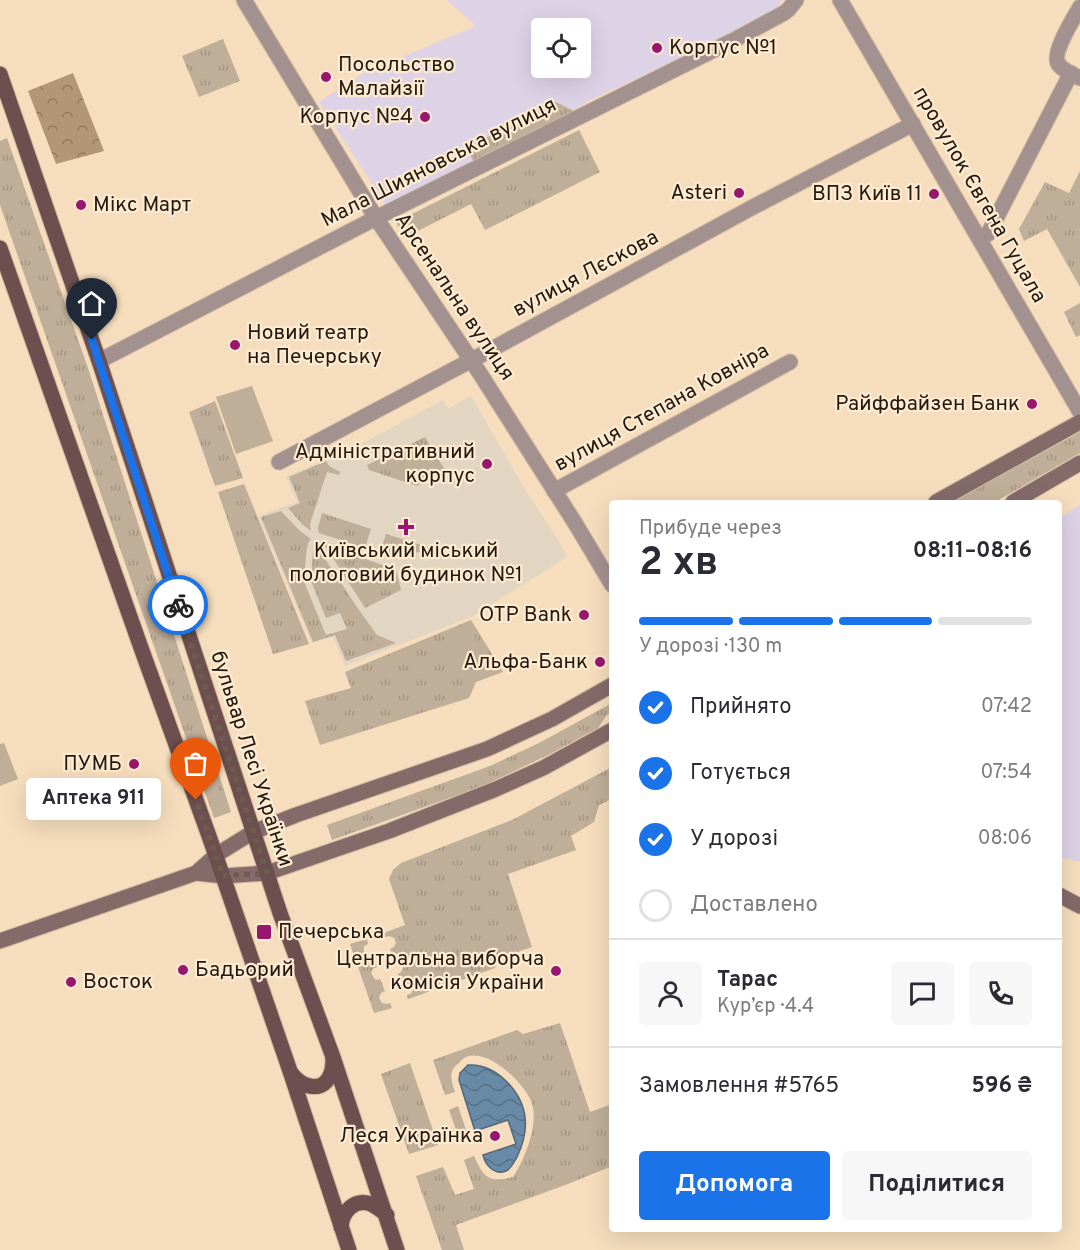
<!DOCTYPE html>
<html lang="uk">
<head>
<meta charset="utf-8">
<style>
	:root { --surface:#fff; --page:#f7f7f7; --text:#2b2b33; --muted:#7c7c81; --line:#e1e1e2; --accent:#1a73e8 }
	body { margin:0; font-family:Overpass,sans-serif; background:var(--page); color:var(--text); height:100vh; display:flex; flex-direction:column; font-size:22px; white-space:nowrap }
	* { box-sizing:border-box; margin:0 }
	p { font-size:20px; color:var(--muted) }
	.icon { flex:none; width:33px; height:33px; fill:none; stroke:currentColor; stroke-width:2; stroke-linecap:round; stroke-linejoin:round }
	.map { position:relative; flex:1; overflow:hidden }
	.details { position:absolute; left:609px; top:500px; width:453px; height:732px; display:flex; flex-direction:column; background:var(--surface); border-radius:6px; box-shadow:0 6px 24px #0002 }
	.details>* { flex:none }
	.fabs { position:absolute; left:531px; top:18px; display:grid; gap:12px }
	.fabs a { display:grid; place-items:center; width:60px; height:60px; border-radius:6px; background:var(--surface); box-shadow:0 6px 24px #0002; font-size:30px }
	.pin { position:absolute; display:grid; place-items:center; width:51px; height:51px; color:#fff; margin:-62px -26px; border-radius:50% 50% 50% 0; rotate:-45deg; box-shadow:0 0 6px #0007 }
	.pin .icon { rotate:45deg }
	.courier { position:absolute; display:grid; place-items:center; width:60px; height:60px; margin:-30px; border:4px solid #1a73e8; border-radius:50%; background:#fff; color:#222; box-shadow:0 2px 8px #0007 }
	.bubble { position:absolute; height:42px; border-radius:6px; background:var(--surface); box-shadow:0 6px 24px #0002; font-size:20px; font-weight:700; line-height:42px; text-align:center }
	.head em { font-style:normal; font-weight:700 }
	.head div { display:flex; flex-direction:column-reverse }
	.head { display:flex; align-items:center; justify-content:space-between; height:102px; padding:0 30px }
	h1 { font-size:39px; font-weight:700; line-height:45px }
	.bar { display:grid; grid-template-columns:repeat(4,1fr); gap:9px 6px; align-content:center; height:72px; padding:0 30px }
	.bar i { height:8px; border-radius:4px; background:var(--line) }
	.bar .on { background:var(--accent) }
	.bar p { grid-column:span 4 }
	.line { display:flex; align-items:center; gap:15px; padding:0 30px; border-top:2px solid var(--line) }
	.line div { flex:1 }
	.round { display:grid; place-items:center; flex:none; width:63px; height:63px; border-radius:6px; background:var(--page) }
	ol { padding:0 30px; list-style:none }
	li { display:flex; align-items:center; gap:18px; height:66px }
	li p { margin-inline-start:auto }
	li .icon { padding:6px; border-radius:50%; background:var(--accent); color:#fff; stroke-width:4 }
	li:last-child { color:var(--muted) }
	li i { width:33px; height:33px; border:3px solid var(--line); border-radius:50% }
	.action { display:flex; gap:12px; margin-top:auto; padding:12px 30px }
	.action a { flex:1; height:69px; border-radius:6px; background:var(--accent); color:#fff; font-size:24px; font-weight:700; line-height:69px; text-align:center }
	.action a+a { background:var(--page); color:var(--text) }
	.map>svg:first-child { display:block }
	.education { fill:#ded2e6; fill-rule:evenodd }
	.medical { fill:#e2d5c2 }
	.grass { fill:url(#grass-tufts) }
	.forest { fill:url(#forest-crowns) }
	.pitch { fill:#bfae98 }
	.water { fill:url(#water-waves); stroke:#546879; stroke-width:1.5 }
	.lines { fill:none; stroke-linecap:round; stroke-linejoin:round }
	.street-casing { stroke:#cfba9e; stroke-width:17 }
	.secondary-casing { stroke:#cfba9e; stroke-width:17 }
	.primary-casing { stroke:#cfba9e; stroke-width:17 }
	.street { stroke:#a39190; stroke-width:15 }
	.secondary { stroke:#856a6a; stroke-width:15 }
	.primary { stroke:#6e4f4f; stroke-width:15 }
	.done { stroke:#6c5e4c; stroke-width:6; stroke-dasharray:0 10.8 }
	.route { stroke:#1a73e8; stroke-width:8 }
	.poi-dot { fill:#98166d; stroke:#feebd2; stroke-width:2 }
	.labels { text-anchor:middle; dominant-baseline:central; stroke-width:4.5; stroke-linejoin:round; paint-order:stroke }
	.poi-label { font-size:21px; fill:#231a0f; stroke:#feebd2; text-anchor:end }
	.street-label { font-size:21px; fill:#231a0f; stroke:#feebd2 }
</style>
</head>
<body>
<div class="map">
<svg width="1080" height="1250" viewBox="0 0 1080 1250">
	<defs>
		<pattern id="grass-tufts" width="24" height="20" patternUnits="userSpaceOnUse" patternTransform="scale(1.5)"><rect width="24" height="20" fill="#bfae98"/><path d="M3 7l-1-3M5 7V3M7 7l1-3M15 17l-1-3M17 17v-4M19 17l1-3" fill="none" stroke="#a49582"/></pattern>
		<pattern id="forest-crowns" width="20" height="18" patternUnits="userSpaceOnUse" patternTransform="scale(1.5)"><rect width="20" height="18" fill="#b19775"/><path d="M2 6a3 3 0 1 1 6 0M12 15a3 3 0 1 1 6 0" fill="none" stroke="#907a5e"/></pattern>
		<pattern id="water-waves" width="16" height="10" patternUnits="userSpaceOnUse" patternTransform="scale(1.5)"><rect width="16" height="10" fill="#698aa6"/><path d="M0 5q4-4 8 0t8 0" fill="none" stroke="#567086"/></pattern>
	</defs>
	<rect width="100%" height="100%" fill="#f5ddbd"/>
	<g class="education">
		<path d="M447 0H782L774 14 591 100 546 126 387 207 319 102 362 74 476 26ZM542 28H580V68H542Z"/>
		<polygon points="1080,505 1080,862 1062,858 1059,854 1059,518"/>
	</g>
	<polygon class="medical" points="471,396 524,488 557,538 567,557 473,616 345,666 333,637 312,643 258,516 297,502 286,477 361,444 443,400 448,409"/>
	<g class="grass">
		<polygon points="223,39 240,81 199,97 182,56"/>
		<polygon points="554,101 574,111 474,162 467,148"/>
		<polygon points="579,130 600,172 485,230 471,204 404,238 396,222"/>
		<polygon points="7,138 88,368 231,812 214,818 0,205 0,141"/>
		<polygon points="1080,171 1080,287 1047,229 1024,241 1019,229 1045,182 1069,193"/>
		<polygon points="1080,303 1080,335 1076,337 1064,312"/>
		<polygon points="215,401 243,478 215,486 189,412"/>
		<polygon points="1080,432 1080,453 995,502 952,502"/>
		<polygon points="425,437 445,470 417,486 369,470 367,465"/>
		<polygon points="326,461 329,466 340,472 339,475 327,472 310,524 311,531 303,525 288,508 300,503 289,477"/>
		<polygon points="244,484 309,644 273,654 218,492"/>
		<polygon points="281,511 300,531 311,539 308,543 306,555 304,582 326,635 347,629 340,613 326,618 311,581 313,551 316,545 359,610 377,635 396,643 346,661 335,635 313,642 261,517"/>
		<polygon points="322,513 371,529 365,548 319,533 318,528"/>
		<polygon points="386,534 434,549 394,557 380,553"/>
		<polygon points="324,544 396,570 401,590 365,608"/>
		<polygon points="471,620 503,672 476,682 469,698 320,745 305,701 351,688 345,672"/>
		<polygon points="612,703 612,712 606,716 598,728 550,754 483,786 332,840 327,825 490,766 539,743"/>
		<polygon points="612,767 612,799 599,805 594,822 571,836 576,850 508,874 532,947 497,959 495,968 408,999 407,995 412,993 413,988 410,984 403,984 398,974 402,971 404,966 402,961 395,961 390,949 394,947 396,943 394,938 389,936 385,937 384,933 405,925 389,879 393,870 401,863 512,820"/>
		<path d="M367 939 368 944 364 946C363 952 365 957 373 956L377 967 373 969 371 973 374 978 376 980 380 979 385 991 381 993 379 998 382 1003 387 1004 390 1003 392 1008 374 1013 350 944Z"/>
		<path d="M560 1023 590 1112 612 1104V1166L568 1184 456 1225 464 1250H442L416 1176 443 1167 455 1195 474 1189 464 1160 474 1156C484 1178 488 1183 513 1177 525 1159 540 1122 531 1101 524 1083 488 1048 466 1057 463 1058 461 1061 459 1063 448 1070 451 1081 455 1092L445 1095 433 1060 517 1030 523 1034Z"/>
		<polygon points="410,1063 438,1145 409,1154 381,1074"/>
		<polygon points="458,1106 468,1136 459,1138 449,1110"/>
	</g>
	<polygon class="forest" points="73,73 104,151 56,164 28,91"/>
	<g class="pitch">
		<polygon points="252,386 273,441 236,454 216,397"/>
		<polygon points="470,627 482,651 447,668 435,644"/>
		<polygon points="4,743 18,779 0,786 0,744"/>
	</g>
	<path class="water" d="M468 1065C484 1064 498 1072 509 1084 529 1106 530 1130 517 1157 514 1162 511 1169 506 1171 494 1176 485 1164 483 1155L516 1144 508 1120 475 1131 459 1080 460 1073Z"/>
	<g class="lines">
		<defs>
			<g id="street">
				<polyline points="244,0 376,218 479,372 575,523 612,585"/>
				<polyline points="840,0 1080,412"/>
				<path d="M1080 7C1074 18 1050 55 1059 65 1064 71 1073 75 1080 78"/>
				<polyline points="980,239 988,234 1071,73"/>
				<polyline points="99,361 376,218 734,40 784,13 788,10 796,0"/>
				<polyline points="279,462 483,354 753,207 913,124"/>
				<polyline points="554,491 790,362"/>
			</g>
			<g id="secondary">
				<polyline points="936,502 1080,422"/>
				<polyline points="1013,502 1080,463"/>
				<polyline points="196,873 223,876 267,873 389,831 496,789 543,768 612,730"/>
				<polyline points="1059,895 1080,906"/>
				<polyline points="0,941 196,873 216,855 253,832 296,815 487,749 552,719 612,685"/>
			</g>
			<g id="primary">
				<polyline points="0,74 99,361 280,913 333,1057 397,1250"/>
				<polyline points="0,248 140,645 209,836 290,1071 349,1250"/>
				<path d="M291 1073C302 1088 324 1094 331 1073 333 1068 333 1063 333 1058"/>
				<path d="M341 1227C342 1212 354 1198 371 1204 377 1207 382 1211 387 1215"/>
			</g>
		</defs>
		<use href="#street" class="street-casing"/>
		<use href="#secondary" class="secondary-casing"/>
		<use href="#primary" class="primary-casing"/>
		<use href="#street" class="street"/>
		<use href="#secondary" class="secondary"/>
		<use href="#primary" class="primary"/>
	</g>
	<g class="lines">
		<polyline class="done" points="178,605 267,873 223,876 196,800"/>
		<polyline class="route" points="92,340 178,605"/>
	</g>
	<g class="poi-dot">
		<circle cx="657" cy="48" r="6"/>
		<circle cx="326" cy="77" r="6"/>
		<circle cx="425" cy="117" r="6"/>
		<circle cx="739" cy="193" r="6"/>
		<circle cx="934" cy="194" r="6"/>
		<circle cx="81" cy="205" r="6"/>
		<circle cx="235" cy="345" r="6"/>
		<circle cx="1032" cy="404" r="6"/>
		<circle cx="487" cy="464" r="6"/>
		<path d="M403 518h6v6h6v6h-6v6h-6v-6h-6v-6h6z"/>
		<circle cx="584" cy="615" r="6"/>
		<circle cx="600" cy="662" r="6"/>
		<circle cx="134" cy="764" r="6"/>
		<rect x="256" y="924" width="16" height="16" rx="3"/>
		<circle cx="183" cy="970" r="6"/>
		<circle cx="556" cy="971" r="6"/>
		<circle cx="71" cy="982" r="6"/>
		<circle cx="495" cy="1136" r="6"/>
	</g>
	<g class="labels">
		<g class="poi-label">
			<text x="669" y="48" text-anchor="start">Корпус №1</text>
			<text x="338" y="65" text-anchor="start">Посольство<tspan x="338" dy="24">Малайзії</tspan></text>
			<text x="413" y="117">Корпус №4</text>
			<text x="727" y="193">Asteri</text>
			<text x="922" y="194">ВПЗ Київ 11</text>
			<text x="93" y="205" text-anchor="start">Мікс Март</text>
			<text x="247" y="333" text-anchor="start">Новий театр<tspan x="247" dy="24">на Печерську</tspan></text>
			<text x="1020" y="404">Райффайзен Банк</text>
			<text x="475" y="452">Адміністративний<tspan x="475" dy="24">корпус</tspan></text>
			<text x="406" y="551" text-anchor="middle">Київський міський<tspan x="406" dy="24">пологовий будинок №1</tspan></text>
			<text x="572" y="615">OTP Bank</text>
			<text x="588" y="662">Альфа-Банк</text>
			<text x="122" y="764">ПУМБ</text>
			<text x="278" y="932" text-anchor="start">Печерська</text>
			<text x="544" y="959">Центральна виборча<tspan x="544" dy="24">комісія України</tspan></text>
			<text x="195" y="970" text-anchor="start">Бадьорий</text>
			<text x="83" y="982" text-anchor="start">Восток</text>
			<text x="483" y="1136">Леся Українка</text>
		</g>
		<g class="street-label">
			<text transform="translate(439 163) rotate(-27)">Мала Шияновська вулиця</text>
			<text transform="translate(979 195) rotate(60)">провулок Євгена Гуцала</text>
			<text transform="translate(586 274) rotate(-28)">вулиця Лєскова</text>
			<text transform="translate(454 297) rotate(56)">Арсенальна вулиця</text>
			<text transform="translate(662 408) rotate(-29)">вулиця Степана Ковніра</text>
			<text transform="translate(251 759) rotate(72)">бульвар Лесі Українки</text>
		</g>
	</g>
</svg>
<div class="fabs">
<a><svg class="icon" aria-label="locate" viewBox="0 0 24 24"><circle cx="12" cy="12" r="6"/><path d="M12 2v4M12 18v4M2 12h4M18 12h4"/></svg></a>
</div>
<div class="pin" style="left:196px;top:800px;background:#ea580c"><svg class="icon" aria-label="bag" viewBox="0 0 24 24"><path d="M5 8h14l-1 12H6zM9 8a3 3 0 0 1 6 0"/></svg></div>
<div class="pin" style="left:92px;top:340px;background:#1f2937"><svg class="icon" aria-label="home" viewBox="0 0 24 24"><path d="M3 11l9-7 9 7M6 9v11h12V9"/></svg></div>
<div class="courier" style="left:178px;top:605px"><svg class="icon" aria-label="bike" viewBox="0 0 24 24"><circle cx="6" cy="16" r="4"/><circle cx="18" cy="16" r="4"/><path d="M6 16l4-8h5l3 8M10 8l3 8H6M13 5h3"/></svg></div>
<div class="bubble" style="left:26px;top:778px;width:135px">Аптека 911</div>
<section class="details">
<div class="head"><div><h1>2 хв</h1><p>Прибуде через</p></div><em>08:11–08:16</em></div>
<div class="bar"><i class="on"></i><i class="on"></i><i class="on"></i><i></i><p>У дорозі · 130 m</p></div>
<ol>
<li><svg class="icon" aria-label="check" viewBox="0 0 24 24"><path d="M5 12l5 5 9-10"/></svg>Прийнято<p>07:42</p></li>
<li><svg class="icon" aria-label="check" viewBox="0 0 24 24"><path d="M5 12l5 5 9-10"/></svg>Готується<p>07:54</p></li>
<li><svg class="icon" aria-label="check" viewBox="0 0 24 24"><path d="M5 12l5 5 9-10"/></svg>У дорозі<p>08:06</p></li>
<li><i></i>Доставлено</li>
</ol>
<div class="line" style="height:108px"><a class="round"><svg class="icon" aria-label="person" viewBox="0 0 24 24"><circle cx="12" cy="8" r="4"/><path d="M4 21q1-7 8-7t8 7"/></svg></a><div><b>Тарас</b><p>Кур’єр · 4.4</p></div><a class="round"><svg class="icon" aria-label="chat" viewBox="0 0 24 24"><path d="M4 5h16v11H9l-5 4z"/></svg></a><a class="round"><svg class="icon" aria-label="phone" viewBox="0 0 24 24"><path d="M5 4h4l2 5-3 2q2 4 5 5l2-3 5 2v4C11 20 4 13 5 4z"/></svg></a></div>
<div class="line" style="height:78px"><div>Замовлення #5765</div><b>596 ₴</b></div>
<div class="action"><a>Допомога</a><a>Поділитися</a></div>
</section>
</div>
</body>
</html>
